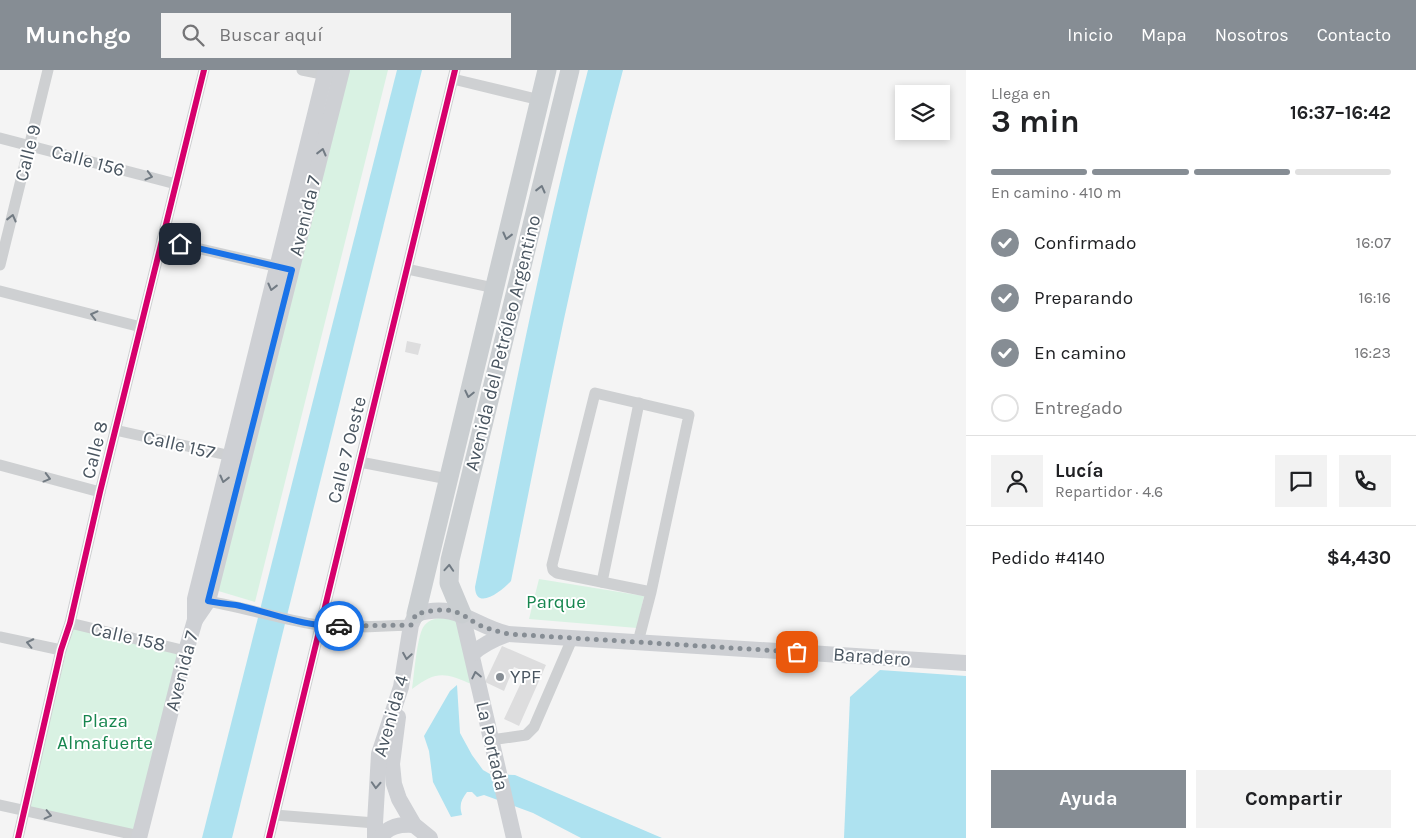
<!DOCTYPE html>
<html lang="es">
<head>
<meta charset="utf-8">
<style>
	:root { --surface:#fff; --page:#f2f2f2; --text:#202124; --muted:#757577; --line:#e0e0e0; --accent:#868d94 }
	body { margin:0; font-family:Karla,sans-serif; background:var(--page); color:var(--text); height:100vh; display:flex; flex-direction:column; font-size:19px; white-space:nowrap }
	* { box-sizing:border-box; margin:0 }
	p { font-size:16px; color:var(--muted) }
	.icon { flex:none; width:28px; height:28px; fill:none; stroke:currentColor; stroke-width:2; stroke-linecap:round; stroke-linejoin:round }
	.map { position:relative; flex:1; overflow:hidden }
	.panel { display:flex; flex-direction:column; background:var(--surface); width:450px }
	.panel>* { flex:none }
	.tools { position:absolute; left:895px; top:15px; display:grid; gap:10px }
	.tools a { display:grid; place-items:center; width:55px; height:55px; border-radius:0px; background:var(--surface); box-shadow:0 2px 8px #0003; font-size:25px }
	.pin { position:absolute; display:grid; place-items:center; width:42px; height:42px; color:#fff; margin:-21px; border-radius:10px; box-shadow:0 2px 8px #0006 }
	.courier { position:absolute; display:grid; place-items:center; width:50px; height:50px; margin:-25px; border:4px solid #1a73e8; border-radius:50%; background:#fff; color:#222; box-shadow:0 1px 6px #0007 }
	.overview em { font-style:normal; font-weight:700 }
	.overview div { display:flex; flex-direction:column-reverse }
	.overview { display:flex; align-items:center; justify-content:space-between; height:85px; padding:0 25px }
	h1 { font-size:32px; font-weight:700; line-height:38px }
	.bar { display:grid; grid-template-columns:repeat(4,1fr); gap:8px 5px; align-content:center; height:60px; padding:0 25px }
	.bar i { height:6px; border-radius:4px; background:var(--line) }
	.bar .selected { background:var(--accent) }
	.bar p { grid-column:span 4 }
	.line { display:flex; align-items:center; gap:12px; padding:0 25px; border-top:1px solid var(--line) }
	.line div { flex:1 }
	.round { display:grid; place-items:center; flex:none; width:52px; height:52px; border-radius:0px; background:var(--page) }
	ol { padding:0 25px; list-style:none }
	li { display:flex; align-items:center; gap:15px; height:55px }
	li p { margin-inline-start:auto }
	li .icon { padding:5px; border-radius:50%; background:var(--accent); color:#fff; stroke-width:4 }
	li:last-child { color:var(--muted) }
	li i { width:28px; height:28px; border:2px solid var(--line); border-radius:50% }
	.action { display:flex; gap:10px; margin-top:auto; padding:10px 25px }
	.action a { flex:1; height:58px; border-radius:0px; background:var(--accent); color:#fff; font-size:20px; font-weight:700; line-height:58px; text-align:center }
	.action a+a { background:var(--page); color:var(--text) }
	header { display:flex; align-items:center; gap:30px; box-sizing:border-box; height:70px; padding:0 25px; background:var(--accent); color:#fff }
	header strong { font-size:24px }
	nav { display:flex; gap:28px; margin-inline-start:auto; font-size:18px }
	.search { width:350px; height:45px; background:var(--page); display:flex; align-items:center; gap:12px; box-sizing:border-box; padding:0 18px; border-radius:0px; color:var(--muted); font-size:19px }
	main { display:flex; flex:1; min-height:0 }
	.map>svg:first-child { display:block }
	.green { fill:#d9f2e3 }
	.water { fill:#aee2f0 }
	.building { fill:#ddddde }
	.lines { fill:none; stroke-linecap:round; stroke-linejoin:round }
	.minor { stroke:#ced0d2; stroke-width:11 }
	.secondary { stroke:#ced0d4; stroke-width:16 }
	.primary { stroke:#caced1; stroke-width:19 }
	.cycleway-casing { stroke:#fff; stroke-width:9 }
	.cycleway { stroke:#d6006c; stroke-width:6 }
	.oneway { stroke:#727b84 }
	.oneway2 { stroke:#727b83 }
	.oneway3 { stroke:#707a83 }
	.done { stroke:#868d94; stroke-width:5; stroke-dasharray:0 9 }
	.route { stroke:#1a73e8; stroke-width:6 }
	.poi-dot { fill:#868d94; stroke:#fff; stroke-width:2 }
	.labels { text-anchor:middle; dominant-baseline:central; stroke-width:4; stroke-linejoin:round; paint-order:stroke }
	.street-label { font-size:19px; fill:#4a5661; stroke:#fff }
	.park-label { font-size:19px; fill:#17864f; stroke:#fff }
	.poi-label { font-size:19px; fill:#4a5661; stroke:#fff; text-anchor:start }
</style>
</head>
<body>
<header>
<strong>Munchgo</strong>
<div class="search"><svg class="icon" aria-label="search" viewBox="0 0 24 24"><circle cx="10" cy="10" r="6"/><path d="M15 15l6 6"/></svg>Buscar aquí</div>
<nav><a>Inicio</a><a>Mapa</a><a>Nosotros</a><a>Contacto</a></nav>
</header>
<main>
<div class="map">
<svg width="966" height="768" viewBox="0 0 966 768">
	<rect width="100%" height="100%" fill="#f4f4f4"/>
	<g class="green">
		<polygon points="344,0 388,0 255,532 215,520"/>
		<polygon points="539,509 644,526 637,558 529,549"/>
		<path d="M446 547 457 551 471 614C444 602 436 601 412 619 414 606 417 565 424 556 429 549 438 548 446 547Z"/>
		<polygon points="72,558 181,585 137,761 28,738"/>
	</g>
	<g class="water">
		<polygon points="397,0 422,0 232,768 202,768"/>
		<path d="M588 0H623C578 168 545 340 511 511 503 520 476 542 475 517 510 344 543 170 588 0Z"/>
		<polygon points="880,600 966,606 966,768 844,768 850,627"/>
		<path d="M457 615 460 663 472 685 483 700 490 704 515 705 662 768H581L533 743 484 725 477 727 472 722H467C461 730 459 735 462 745L451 747 433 712 429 681 424 666 450 621Z"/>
	</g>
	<g class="building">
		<polygon points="407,271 421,274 418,285 405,282"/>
		<polygon points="502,576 546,595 519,656 504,649 526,602 514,597 504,621 485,612"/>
	</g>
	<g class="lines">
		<g class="minor">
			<polyline points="302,0 332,6"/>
			<polyline points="453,9 540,30"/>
			<polyline points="0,68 176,114"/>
			<polyline points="162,170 283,198"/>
			<polyline points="0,195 48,0"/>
			<polyline points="407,199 494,218"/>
			<polyline points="0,221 141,257"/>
			<polyline points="115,360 236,387"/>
			<polyline points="360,392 448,409"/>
			<polyline points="0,395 100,422"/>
			<polyline points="602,512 639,333"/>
			<path d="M201 530C241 536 279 549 318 555 348 559 381 556 411 555"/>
			<polyline points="70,553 186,581"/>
			<polyline points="0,567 61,580"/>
			<polyline points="638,572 651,522 689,345 595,323 552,495 553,500 557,503 651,522"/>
			<polyline points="491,670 526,665 534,657 572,569"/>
			<polyline points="0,735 140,766"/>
			<polyline points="275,745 375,753"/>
			<polyline points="18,768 61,580 70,553 100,422 204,0"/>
			<polyline points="269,768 455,0"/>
		</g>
		<g class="secondary">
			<polyline points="462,544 514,768"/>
			<polyline points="195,550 208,531 342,0"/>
			<path d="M472 584C483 574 494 569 508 564"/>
			<polyline points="398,647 392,694 394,714 399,729 414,755 430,768"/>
			<polyline points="139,768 186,581 195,550 195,529 326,0"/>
			<path d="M375 768V753L379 684 401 617 411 555 416 544C458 532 470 554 508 564L966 593"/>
			<path d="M380 768C388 756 400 754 414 755"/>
		</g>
		<g class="primary">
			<polyline points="416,544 547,0"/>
			<polyline points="462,544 449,513 450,490 570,0"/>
		</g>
		<defs>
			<g id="cycleway">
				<polyline points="18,768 61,580 70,553 100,422 204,0"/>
				<polyline points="269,768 455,0"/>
			</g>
		</defs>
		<use href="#cycleway" class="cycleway-casing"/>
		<use href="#cycleway" class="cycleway"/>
	</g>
	<defs><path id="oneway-chevron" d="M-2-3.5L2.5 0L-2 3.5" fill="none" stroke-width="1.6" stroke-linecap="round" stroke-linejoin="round" transform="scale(1.25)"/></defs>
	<g class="oneway">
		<use href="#oneway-chevron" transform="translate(322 82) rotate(-76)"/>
		<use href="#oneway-chevron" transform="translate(272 217) rotate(104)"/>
		<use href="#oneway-chevron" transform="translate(224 409) rotate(104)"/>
		<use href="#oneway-chevron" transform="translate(407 586) rotate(99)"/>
		<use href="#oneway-chevron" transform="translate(476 605) rotate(-102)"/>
		<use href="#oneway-chevron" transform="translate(376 715) rotate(93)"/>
	</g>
	<g class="oneway2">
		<use href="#oneway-chevron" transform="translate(149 106) rotate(15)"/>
		<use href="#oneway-chevron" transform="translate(12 148) rotate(-76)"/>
		<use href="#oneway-chevron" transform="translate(94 245) rotate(-166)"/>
		<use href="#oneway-chevron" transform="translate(47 408) rotate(15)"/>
		<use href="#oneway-chevron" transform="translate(30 573) rotate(-168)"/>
		<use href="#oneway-chevron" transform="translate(48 745) rotate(13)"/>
	</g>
	<g class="oneway3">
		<use href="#oneway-chevron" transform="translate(541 119) rotate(-76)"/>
		<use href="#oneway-chevron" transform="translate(507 166) rotate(104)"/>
		<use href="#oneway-chevron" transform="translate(469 324) rotate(103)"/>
		<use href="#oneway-chevron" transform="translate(449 498) rotate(-86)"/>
	</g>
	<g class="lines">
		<path class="done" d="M339 556 411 555 416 544C432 540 449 537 463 545 468 548 472 551 477 554 487 559 497 561 508 564L797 582"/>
		<path class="route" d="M180 174 292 200 208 531C218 533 227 534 236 535 270 542 303 557 339 556"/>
	</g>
	<circle class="poi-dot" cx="500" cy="607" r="5"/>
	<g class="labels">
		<g class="street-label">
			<text transform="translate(28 83) rotate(-76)">Calle 9</text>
			<text transform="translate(88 91) rotate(15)">Calle 156</text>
			<text transform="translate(305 146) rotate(-76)">Avenida 7</text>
			<text transform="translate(503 273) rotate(-76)">Avenida del Petróleo Argentino</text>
			<text transform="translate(179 375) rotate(13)">Calle 157</text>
			<text transform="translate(95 380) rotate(-76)">Calle 8</text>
			<text transform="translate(347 380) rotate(-76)">Calle 7 Oeste</text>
			<text transform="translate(128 567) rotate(13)">Calle 158</text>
			<text transform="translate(872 587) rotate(4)">Baradero</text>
			<text transform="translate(182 601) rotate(-75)">Avenida 7</text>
			<text transform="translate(391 646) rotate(-74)">Avenida 4</text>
			<text transform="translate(492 676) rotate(77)">La Portada</text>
		</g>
		<g class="park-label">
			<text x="556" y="532">Parque</text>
			<text x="105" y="651">Plaza<tspan x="105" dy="22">Almafuerte</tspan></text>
		</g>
		<g class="poi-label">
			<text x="510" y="607">YPF</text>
		</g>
	</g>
</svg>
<div class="tools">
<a><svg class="icon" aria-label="layers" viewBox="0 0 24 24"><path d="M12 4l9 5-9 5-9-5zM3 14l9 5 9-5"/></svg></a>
</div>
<div class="pin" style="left:797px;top:582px;background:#ea580c"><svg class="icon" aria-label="bag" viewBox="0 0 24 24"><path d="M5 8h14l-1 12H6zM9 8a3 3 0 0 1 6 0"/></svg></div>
<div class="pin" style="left:180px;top:174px;background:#1f2937"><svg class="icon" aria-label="home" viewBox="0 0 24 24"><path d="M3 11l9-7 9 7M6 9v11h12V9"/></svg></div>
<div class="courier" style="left:339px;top:556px"><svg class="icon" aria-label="car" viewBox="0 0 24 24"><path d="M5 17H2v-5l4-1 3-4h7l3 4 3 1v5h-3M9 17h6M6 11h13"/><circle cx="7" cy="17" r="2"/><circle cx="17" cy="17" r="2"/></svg></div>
</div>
<section class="panel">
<div class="overview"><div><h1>3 min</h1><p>Llega en</p></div><em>16:37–16:42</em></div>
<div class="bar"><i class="selected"></i><i class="selected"></i><i class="selected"></i><i></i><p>En camino · 410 m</p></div>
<ol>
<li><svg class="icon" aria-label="check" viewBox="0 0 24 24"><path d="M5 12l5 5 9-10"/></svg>Confirmado<p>16:07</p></li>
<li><svg class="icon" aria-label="check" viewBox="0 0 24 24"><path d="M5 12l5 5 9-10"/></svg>Preparando<p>16:16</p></li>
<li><svg class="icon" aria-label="check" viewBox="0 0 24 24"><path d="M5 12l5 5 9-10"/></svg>En camino<p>16:23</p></li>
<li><i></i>Entregado</li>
</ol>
<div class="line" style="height:90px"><a class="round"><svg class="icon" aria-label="person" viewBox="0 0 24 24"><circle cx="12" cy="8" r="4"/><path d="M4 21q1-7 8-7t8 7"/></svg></a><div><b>Lucía</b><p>Repartidor · 4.6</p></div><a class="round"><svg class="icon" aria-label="chat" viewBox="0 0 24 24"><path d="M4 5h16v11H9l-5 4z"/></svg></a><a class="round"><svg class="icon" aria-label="phone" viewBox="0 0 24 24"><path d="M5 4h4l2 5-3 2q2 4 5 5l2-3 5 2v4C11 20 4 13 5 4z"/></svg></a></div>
<div class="line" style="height:65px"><div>Pedido #4140</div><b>$4,430</b></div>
<div class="action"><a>Ayuda</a><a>Compartir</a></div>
</section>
</main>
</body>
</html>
